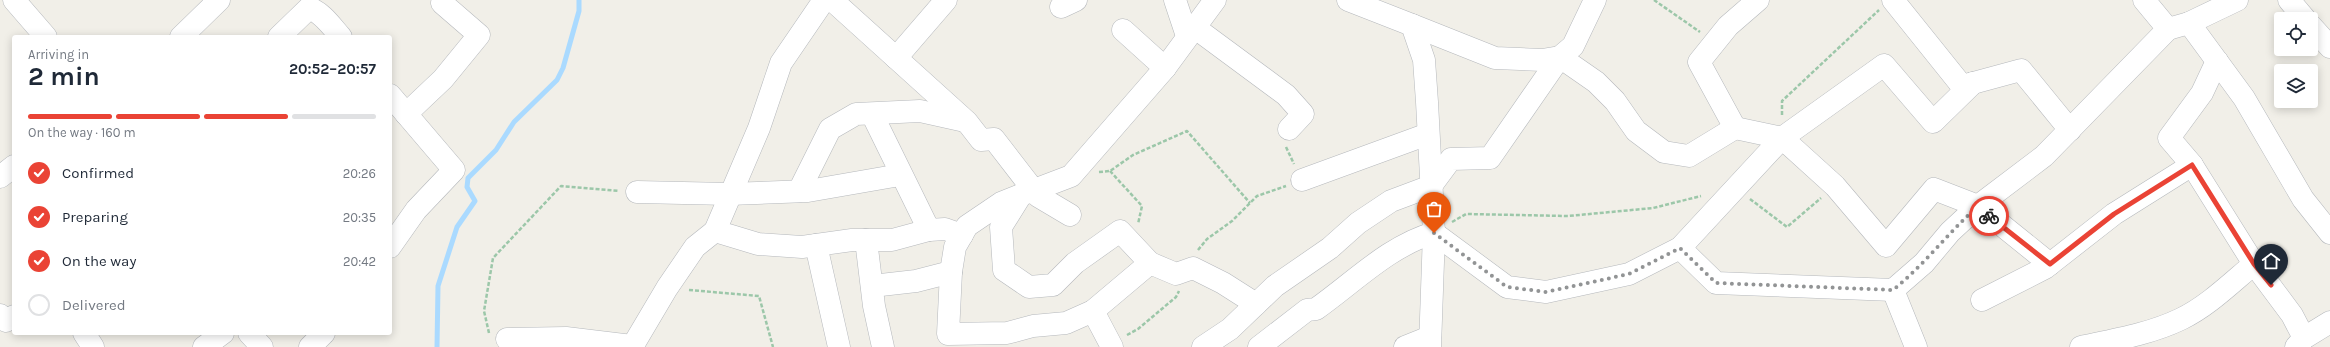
<!DOCTYPE html>
<html lang="en">
<head>
<meta charset="utf-8">
<style>
	:root { --surface:#fff; --page:#f6f6f7; --text:#1f2937; --muted:#747a83; --line:#e0e1e3; --accent:#ea4335 }
	body { margin:0; font-family:Karla,sans-serif; background:var(--page); color:var(--text); height:100vh; display:flex; flex-direction:column; font-size:15px; white-space:nowrap }
	* { box-sizing:border-box; margin:0 }
	p { font-size:13px; color:var(--muted) }
	.icon { flex:none; width:22px; height:22px; fill:none; stroke:currentColor; stroke-width:2; stroke-linecap:round; stroke-linejoin:round }
	.map { position:relative; flex:1; overflow:hidden }
	.side { position:absolute; left:12px; top:35px; width:380px; height:300px; display:flex; flex-direction:column; background:var(--surface); border-radius:4px; box-shadow:0 2px 10px #0003 }
	.side>* { flex:none }
	.tools { position:absolute; left:2274px; top:12px; display:grid; gap:8px }
	.tools a { display:grid; place-items:center; width:44px; height:44px; border-radius:4px; background:var(--surface); box-shadow:0 2px 10px #0003; font-size:20px }
	.pin { position:absolute; display:grid; place-items:center; width:34px; height:34px; color:#fff; margin:-41px -17px; border-radius:50% 50% 50% 0; rotate:-45deg; box-shadow:0 0 4px #0007 }
	.pin .icon { rotate:45deg }
	.courier { position:absolute; display:grid; place-items:center; width:40px; height:40px; margin:-20px; border:3px solid #ea4335; border-radius:50%; background:#fff; color:#222; box-shadow:0 1px 5px #0007 }
	.headline em { font-style:normal; font-weight:700 }
	.headline div { display:flex; flex-direction:column-reverse }
	.headline { display:flex; align-items:center; justify-content:space-between; height:68px; padding:0 16px }
	h1 { font-size:26px; font-weight:700; line-height:30px }
	.bar { display:grid; grid-template-columns:repeat(4,1fr); gap:6px 4px; align-content:center; height:48px; padding:0 16px }
	.bar i { height:5px; border-radius:3px; background:var(--line) }
	.bar .selected { background:var(--accent) }
	.bar p { grid-column:span 4 }
	ol { padding:0 16px; list-style:none }
	li { display:flex; align-items:center; gap:12px; height:44px }
	li p { margin-inline-start:auto }
	li .icon { padding:4px; border-radius:50%; background:var(--accent); color:#fff; stroke-width:4 }
	li:last-child { color:var(--muted) }
	li i { width:22px; height:22px; border:2px solid var(--line); border-radius:50% }
	.map>svg:first-child { display:block }
	.lines { fill:none; stroke-linecap:round; stroke-linejoin:round }
	.stream { stroke:#aadaff; stroke-width:5 }
	.minor-casing { stroke:#b5b8bc; stroke-width:23 }
	.path { stroke:#9cc7a9; stroke-width:2.5; stroke-dasharray:4 2; stroke-linecap:butt }
	.minor { stroke:#fff; stroke-width:22 }
	.done { stroke:#929495; stroke-width:4; stroke-dasharray:0 7.2 }
	.route { stroke:#ea4335; stroke-width:5 }
</style>
</head>
<body>
<div class="map">
<svg width="2330" height="347" viewBox="0 0 2330 347">
	<rect width="100%" height="100%" fill="#f1efe8"/>
	<g class="lines">
		<polyline class="stream" points="437,347 438,286 457,227 475,201 467,187 468,178 496,150 514,122 557,80 563,68 579,11 579,0"/>
		<defs>
			<g id="minor">
				<polyline points="14,0 46,37"/>
				<polyline points="824,0 781,63 759,128 715,231 758,244 802,247 852,240 892,240 929,230"/>
				<polyline points="832,0 967,122 981,140 994,139 1038,196 1070,215"/>
				<polyline points="1175,0 1187,36"/>
				<polyline points="1348,0 1412,25 1424,60 1427,102 1434,233 1430,347"/>
				<polyline points="1893,0 1962,86 2021,70 2070,130"/>
				<polyline points="2289,0 2305,19"/>
				<polyline points="1061,7 1076,0"/>
				<polyline points="2189,23 2237,0"/>
				<polyline points="1412,25 1495,58 1542,60 1560,57 1573,46 1595,0"/>
				<polyline points="2311,26 2330,47"/>
				<polyline points="1194,27 1286,95 1303,114 1289,129"/>
				<polyline points="2168,29 2189,23 2244,98 2303,199 2330,233"/>
				<polyline points="1123,30 1165,68"/>
				<polyline points="181,37 219,0"/>
				<path d="M279 37 309 8C322 12 332 27 341 37"/>
				<polyline points="896,58 946,0"/>
				<polyline points="390,95 454,170 416,210 390,247"/>
				<polyline points="406,114 443,79 479,35 442,3 444,0"/>
				<polyline points="872,114 929,230 945,229 962,235"/>
				<polyline points="1735,128 1782,138 1884,65 1933,122 1973,83"/>
				<polyline points="2192,165 2169,138 2202,93 2217,61"/>
				<polyline points="0,177 14,166"/>
				<polyline points="1302,180 1428,134"/>
				<polyline points="799,191 830,129 856,114 920,111 965,121"/>
				<polyline points="637,192 729,194 808,191 900,175"/>
				<polyline points="1021,195 1001,203 967,226 955,247 951,272 948,334 1007,333 1033,326 1066,323 1093,311"/>
				<polyline points="866,240 874,306 883,347"/>
				<polyline points="816,245 839,347"/>
				<polyline points="1680,248 1782,138 1835,186 1886,246 1934,189 1978,206 2050,264"/>
				<polyline points="1150,263 1176,274 1193,268 1223,283 1256,304"/>
				<polyline points="872,286 916,281 951,272"/>
				<polyline points="1893,290 1916,347"/>
				<polyline points="1982,300 2045,268 2114,214 2192,165 2254,264 2292,315 2304,338"/>
				<polyline points="0,315 6,321 14,316"/>
				<polyline points="84,333 93,347"/>
				<polyline points="249,333 262,347"/>
				<polyline points="507,339 566,338 632,346"/>
				<polyline points="204,347 223,333"/>
				<polyline points="310,347 324,333"/>
				<polyline points="632,347 667,288 695,247 715,231"/>
				<polyline points="1112,347 1093,311 1150,263 1120,231 1075,263 1053,285 1029,287 1004,270 1001,227 1021,195 1071,176 1165,68 1215,0"/>
				<polyline points="1203,347 1230,329 1275,286 1330,248 1358,223 1391,201 1431,186 1451,159 1490,158 1560,57 1596,82 1615,101 1636,131 1664,152 1689,156 1735,128 1699,62 1728,26 1758,0"/>
				<path d="M1259 347 1307 310 1316 309C1353 283 1390 245 1434 233L1507 287 1546 292 1629 274 1680 248 1716 283 1893 290 1924 263 1950 232 1978 206 2044 156 2168 29 2144 0"/>
				<polyline points="1405,347 1430,337"/>
				<path d="M2081 347C2114 340 2150 334 2181 319 2208 306 2231 283 2254 264"/>
				<polyline points="2296,347 2304,338 2330,322"/>
			</g>
		</defs>
		<use href="#minor" class="minor-casing"/>
		<g class="path">
			<polyline points="1654,0 1700,32"/>
			<polyline points="1782,115 1782,101 1879,10"/>
			<polyline points="1286,147 1294,164"/>
			<polyline points="1110,171 1142,206 1138,224"/>
			<polyline points="1099,172 1110,171 1133,155 1187,131 1250,203"/>
			<polyline points="1750,199 1787,227 1821,198"/>
			<polyline points="1452,222 1466,214 1568,216 1653,208 1701,196"/>
			<polyline points="1198,250 1207,239 1232,221 1257,196 1286,186"/>
			<polyline points="689,290 759,296 773,347"/>
			<polyline points="489,333 484,311 493,258 561,186 619,191"/>
			<polyline points="1127,335 1138,329 1176,297 1179,291"/>
		</g>
		<use href="#minor" class="minor"/>
	</g>
	<g class="lines">
		<path class="done" d="M1434 233 1507 287 1546 292 1629 274 1680 248 1716 283 1893 290C1924 265 1948 233 1978 206L1989 216"/>
		<polyline class="route" points="1989,216 2050,264 2114,214 2192,165 2254,264 2271,285"/>
	</g>
</svg>
<div class="tools">
<a><svg class="icon" aria-label="locate" viewBox="0 0 24 24"><circle cx="12" cy="12" r="6"/><path d="M12 2v4M12 18v4M2 12h4M18 12h4"/></svg></a>
<a><svg class="icon" aria-label="layers" viewBox="0 0 24 24"><path d="M12 4l9 5-9 5-9-5zM3 14l9 5 9-5"/></svg></a>
</div>
<div class="pin" style="left:1434px;top:233px;background:#ea580c"><svg class="icon" aria-label="bag" viewBox="0 0 24 24"><path d="M5 8h14l-1 12H6zM9 8a3 3 0 0 1 6 0"/></svg></div>
<div class="pin" style="left:2271px;top:285px;background:#1f2937"><svg class="icon" aria-label="home" viewBox="0 0 24 24"><path d="M3 11l9-7 9 7M6 9v11h12V9"/></svg></div>
<div class="courier" style="left:1989px;top:216px"><svg class="icon" aria-label="bike" viewBox="0 0 24 24"><circle cx="6" cy="16" r="4"/><circle cx="18" cy="16" r="4"/><path d="M6 16l4-8h5l3 8M10 8l3 8H6M13 5h3"/></svg></div>
<section class="side">
<div class="headline"><div><h1>2 min</h1><p>Arriving in</p></div><em>20:52–20:57</em></div>
<div class="bar"><i class="selected"></i><i class="selected"></i><i class="selected"></i><i></i><p>On the way · 160 m</p></div>
<ol>
<li><svg class="icon" aria-label="check" viewBox="0 0 24 24"><path d="M5 12l5 5 9-10"/></svg>Confirmed<p>20:26</p></li>
<li><svg class="icon" aria-label="check" viewBox="0 0 24 24"><path d="M5 12l5 5 9-10"/></svg>Preparing<p>20:35</p></li>
<li><svg class="icon" aria-label="check" viewBox="0 0 24 24"><path d="M5 12l5 5 9-10"/></svg>On the way<p>20:42</p></li>
<li><i></i>Delivered</li>
</ol>
</section>
</div>
</body>
</html>
